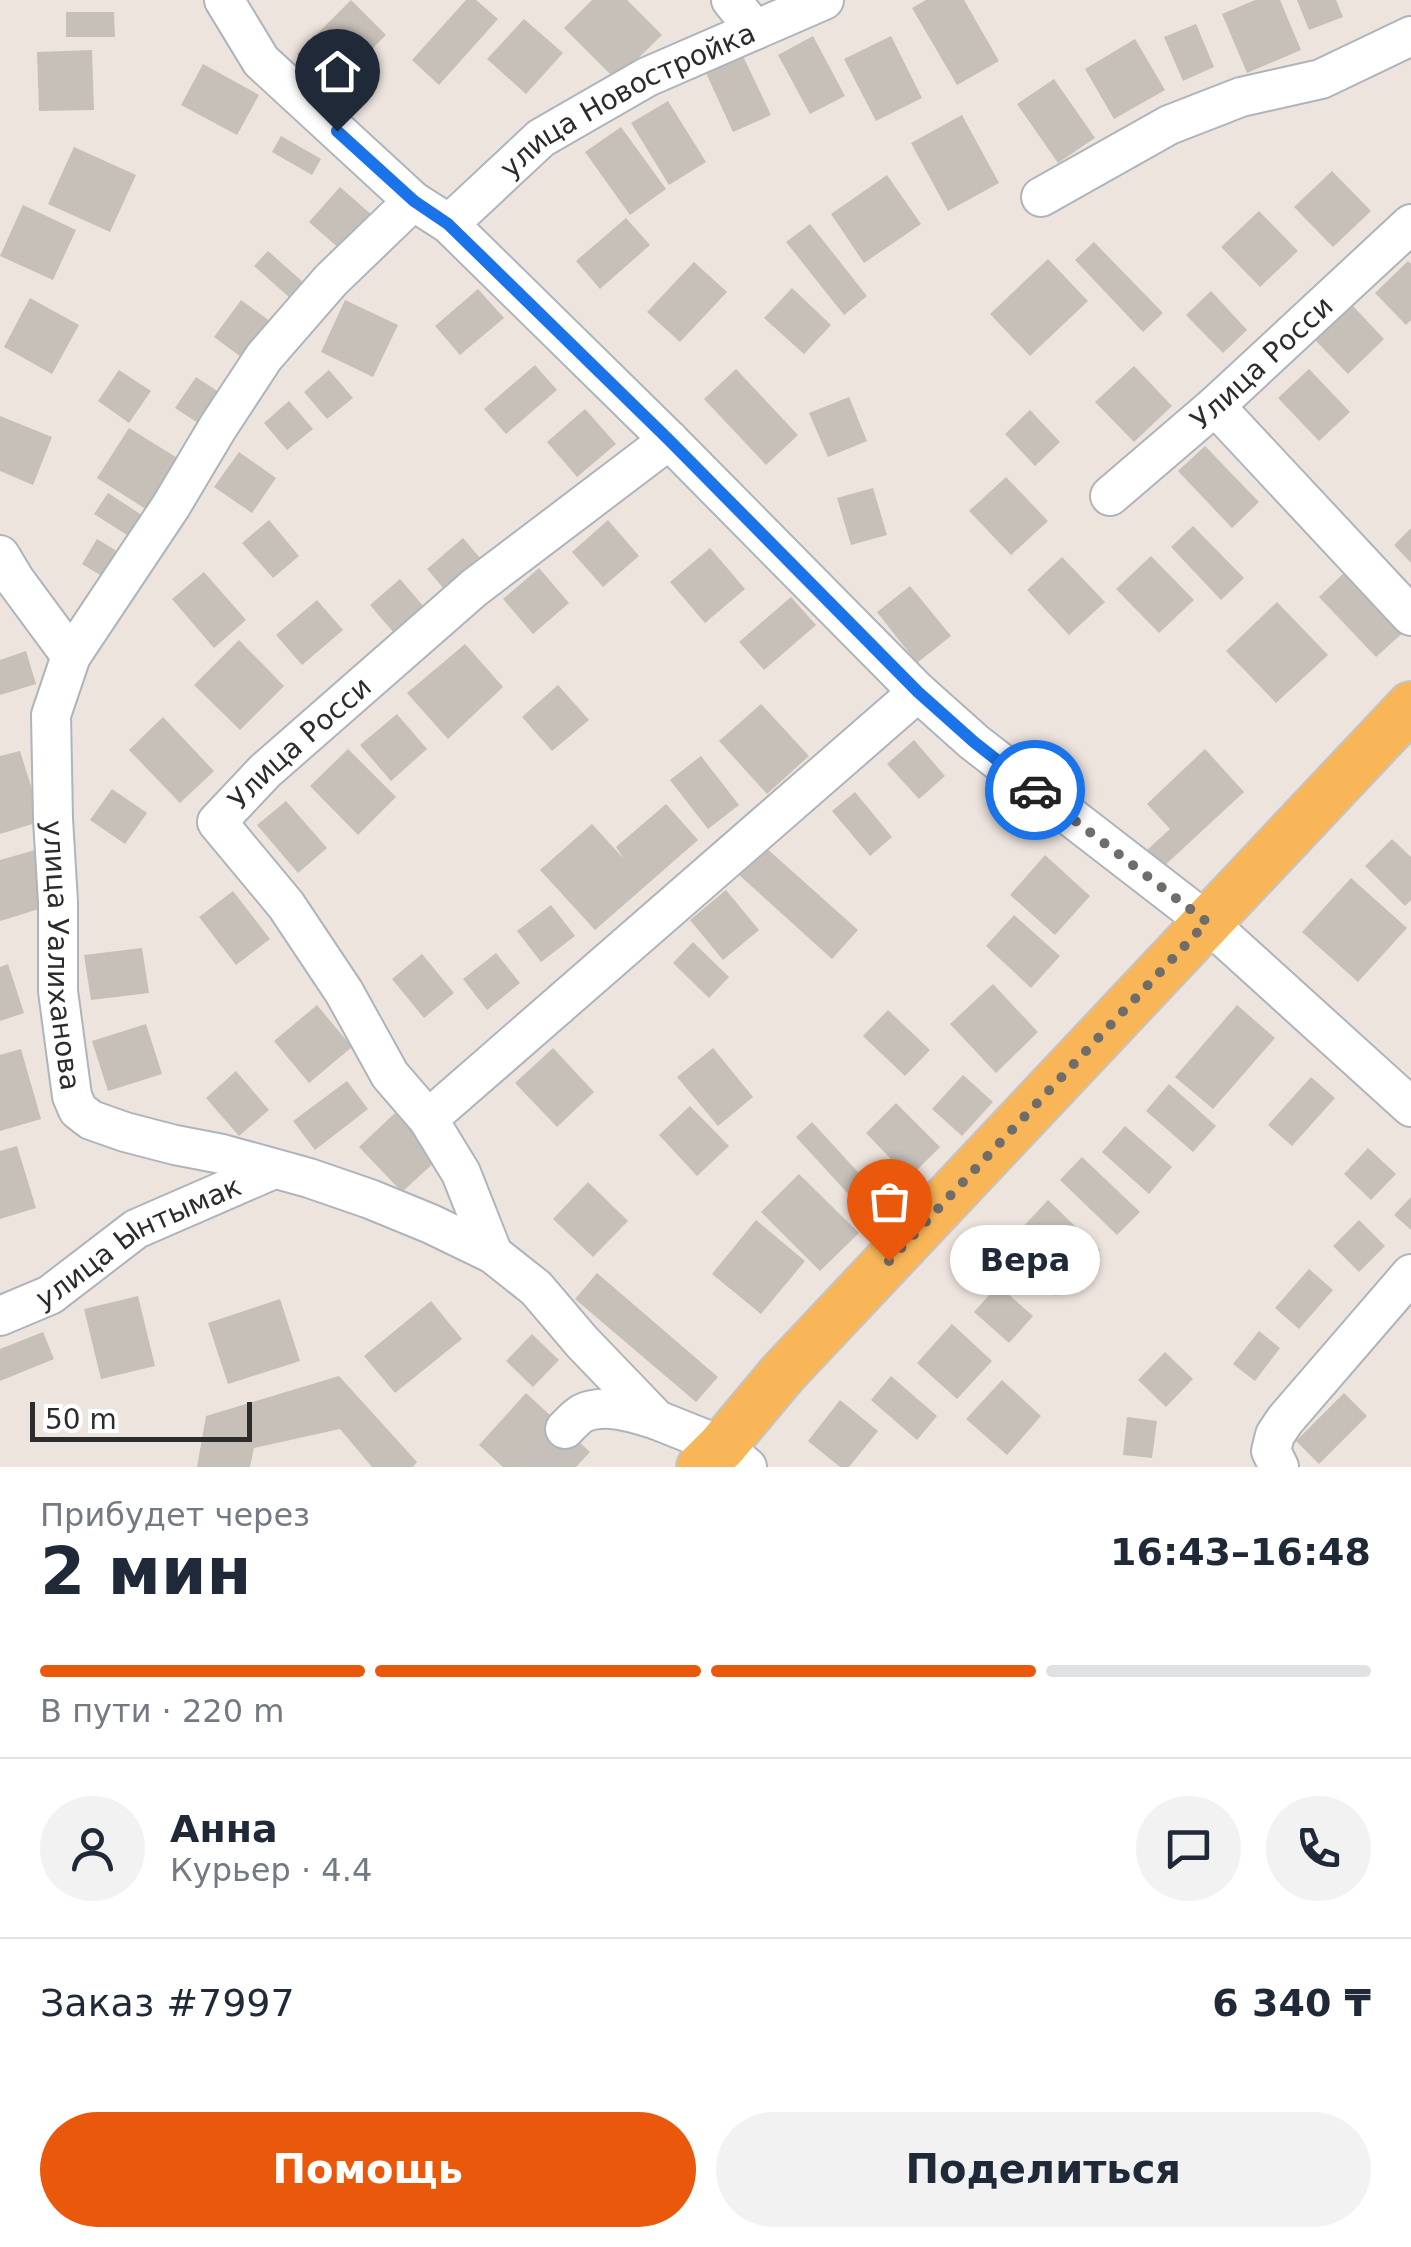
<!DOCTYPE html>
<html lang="ru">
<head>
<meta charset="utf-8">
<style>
	:root { --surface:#fff; --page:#f2f2f3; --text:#1f2937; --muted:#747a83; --line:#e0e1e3; --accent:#ea580c }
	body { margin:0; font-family:"DejaVu Sans",sans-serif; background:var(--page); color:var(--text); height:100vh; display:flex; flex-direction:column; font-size:38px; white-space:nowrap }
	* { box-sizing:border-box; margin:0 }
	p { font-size:32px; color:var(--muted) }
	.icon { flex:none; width:55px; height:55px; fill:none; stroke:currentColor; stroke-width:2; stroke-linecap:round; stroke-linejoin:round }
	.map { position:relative; height:1467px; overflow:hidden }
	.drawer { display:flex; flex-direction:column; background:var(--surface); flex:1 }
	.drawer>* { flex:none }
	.scale { position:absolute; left:30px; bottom:25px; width:222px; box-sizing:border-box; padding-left:10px; border:5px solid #2c2c2c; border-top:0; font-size:28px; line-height:35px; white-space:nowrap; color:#2c2c2c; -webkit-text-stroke:8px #fff; paint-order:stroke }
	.pin { position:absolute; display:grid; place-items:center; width:85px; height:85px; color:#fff; margin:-102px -42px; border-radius:50% 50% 50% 0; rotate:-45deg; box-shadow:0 0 10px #0007 }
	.pin .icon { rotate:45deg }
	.courier { position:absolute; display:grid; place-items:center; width:100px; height:100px; margin:-50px; border:8px solid #1a73e8; border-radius:50%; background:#fff; color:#222; box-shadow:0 2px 12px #0007 }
	.bubble { position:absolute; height:70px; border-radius:35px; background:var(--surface); box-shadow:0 2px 8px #0004; font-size:32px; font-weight:700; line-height:70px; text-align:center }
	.overview em { font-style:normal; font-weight:700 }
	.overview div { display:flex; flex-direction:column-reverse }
	.overview { display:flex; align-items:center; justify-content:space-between; height:170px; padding:0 40px }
	h1 { font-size:65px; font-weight:700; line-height:75px }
	.bar { display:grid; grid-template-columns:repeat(4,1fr); gap:15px 10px; align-content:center; height:120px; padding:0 40px }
	.bar i { height:12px; border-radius:8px; background:var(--line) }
	.bar .selected { background:var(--accent) }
	.bar p { grid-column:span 4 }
	.line { display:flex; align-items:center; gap:25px; padding:0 40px; border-top:2px solid var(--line) }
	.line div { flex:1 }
	.round { display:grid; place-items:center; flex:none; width:105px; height:105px; border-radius:52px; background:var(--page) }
	.cta { display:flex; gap:20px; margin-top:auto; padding:20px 40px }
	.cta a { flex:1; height:115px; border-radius:60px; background:var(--accent); color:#fff; font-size:40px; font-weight:700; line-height:115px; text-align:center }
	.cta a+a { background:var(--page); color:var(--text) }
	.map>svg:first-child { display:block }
	.building { fill:#c6c0b9 }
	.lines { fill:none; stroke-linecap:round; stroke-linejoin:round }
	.minor-tunnel { stroke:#c7bfba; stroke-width:38; stroke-dasharray:38 19; stroke-linecap:butt }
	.minor-casing { stroke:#aeb4bc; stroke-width:42 }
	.major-casing { stroke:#c4c4c4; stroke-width:52 }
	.minor { stroke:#fff; stroke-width:38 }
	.major { stroke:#f8b659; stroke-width:48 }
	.done { stroke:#706c6a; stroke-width:10; stroke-dasharray:0 18 }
	.route { stroke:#1a73e8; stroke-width:12 }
	.labels { text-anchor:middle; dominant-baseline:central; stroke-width:8; stroke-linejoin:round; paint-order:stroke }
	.street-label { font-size:28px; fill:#2c2c2c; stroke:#fff }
</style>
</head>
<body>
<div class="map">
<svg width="1411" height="1467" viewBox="0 0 1411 1467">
	<rect width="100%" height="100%" fill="#eee4de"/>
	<g class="building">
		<polygon points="351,0 386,35 332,89 297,54"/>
		<polygon points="466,0 476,0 498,19 439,85 412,60"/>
		<polygon points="592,0 627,0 662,35 616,80 564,28"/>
		<polygon points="926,0 964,0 999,61 957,85 912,8"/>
		<polygon points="1255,0 1280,0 1301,50 1247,73 1222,14"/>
		<polygon points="1297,0 1336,0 1343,17 1309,30"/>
		<polygon points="66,12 114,12 115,37 66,37"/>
		<polygon points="524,19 563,53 526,94 487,59"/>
		<polygon points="1196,24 1214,67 1183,81 1164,37"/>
		<polygon points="813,36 845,96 810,114 778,55"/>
		<polygon points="891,36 922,98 876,121 844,59"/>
		<polygon points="1135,39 1165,90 1114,119 1085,69"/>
		<polygon points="92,50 94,110 39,111 37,52"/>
		<polygon points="743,56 771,115 733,132 706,73"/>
		<polygon points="203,64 259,95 237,135 181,105"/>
		<polygon points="1054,79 1095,138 1058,163 1017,104"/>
		<polygon points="668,101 706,162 669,185 631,123"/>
		<polygon points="962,115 999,183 948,211 911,143"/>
		<polygon points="621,127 666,189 630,215 585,152"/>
		<polygon points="281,136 321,159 312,175 272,152"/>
		<polygon points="74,147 136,175 110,232 48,204"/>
		<polygon points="1332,171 1371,211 1333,247 1294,207"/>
		<polygon points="887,175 921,224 864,263 831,214"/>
		<polygon points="340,187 381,223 350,258 309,222"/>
		<polygon points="23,205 76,230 53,280 0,256"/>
		<polygon points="1259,211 1298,251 1260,287 1221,247"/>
		<polygon points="626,218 650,245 600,289 576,261"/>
		<polygon points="810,224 867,296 844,315 786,242"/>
		<polygon points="1094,242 1163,313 1143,332 1075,260"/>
		<polygon points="268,251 313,291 299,306 254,266"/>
		<polygon points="1048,259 1088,301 1030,356 990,314"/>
		<polygon points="1408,261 1411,264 1411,320 1406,325 1375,293"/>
		<polygon points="694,262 727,292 680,342 647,312"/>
		<polygon points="792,288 831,325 804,354 764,318"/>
		<polygon points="478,289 504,318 460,355 435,326"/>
		<polygon points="1211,291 1247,330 1223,353 1186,315"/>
		<polygon points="30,298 79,325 52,374 4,347"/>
		<polygon points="241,300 281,329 253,366 214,337"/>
		<polygon points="345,300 398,325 373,377 321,352"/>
		<polygon points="1352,305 1384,339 1348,374 1315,340"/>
		<polygon points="535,365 557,390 506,434 484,409"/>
		<polygon points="1134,366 1172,406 1134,442 1095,402"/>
		<polygon points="736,369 798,435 766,465 704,399"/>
		<polygon points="1309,369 1350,412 1319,441 1278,398"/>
		<polygon points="119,370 151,391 129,423 98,401"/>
		<polygon points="329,370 353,398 327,419 304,392"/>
		<polygon points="196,377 228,398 207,429 175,408"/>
		<polygon points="849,397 867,441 828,457 809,413"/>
		<polygon points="289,401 313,429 287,450 264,423"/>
		<polygon points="585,409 616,444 577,477 547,442"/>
		<polygon points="1030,410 1060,442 1035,466 1005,434"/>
		<polygon points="0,416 52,437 33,485 0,471"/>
		<polygon points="129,428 187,464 155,515 97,478"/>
		<polygon points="1205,446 1259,502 1232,528 1178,471"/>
		<polygon points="239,452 276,478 252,513 214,487"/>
		<polygon points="1006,477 1048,521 1011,555 969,511"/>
		<polygon points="873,488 887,535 851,545 837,498"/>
		<polygon points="108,493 151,521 138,542 94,514"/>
		<polygon points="269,520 299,556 273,578 242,543"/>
		<polygon points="608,520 639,556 603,587 572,552"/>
		<polygon points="1193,526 1244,578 1221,600 1171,547"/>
		<polygon points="1411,528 1411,563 1394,545"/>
		<polygon points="463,538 486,565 450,596 427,569"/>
		<polygon points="97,539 120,553 105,578 82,564"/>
		<polygon points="710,548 745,589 705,623 670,582"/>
		<polygon points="1151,556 1194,600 1159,633 1116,589"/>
		<polygon points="1062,557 1105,602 1069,635 1027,590"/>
		<polygon points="539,568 569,603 533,634 503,599"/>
		<polygon points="1349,568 1407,629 1376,657 1319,597"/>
		<polygon points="204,572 246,620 214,648 172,599"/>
		<polygon points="400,579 436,621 406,647 370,605"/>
		<polygon points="910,586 951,636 917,663 877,612"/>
		<polygon points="791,597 816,625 764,670 739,642"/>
		<polygon points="317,600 343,630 302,665 276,635"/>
		<polygon points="1277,602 1328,655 1276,703 1226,651"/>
		<polygon points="239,640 284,686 240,730 194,685"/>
		<polygon points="465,644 503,687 448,739 407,693"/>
		<polygon points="26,651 36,684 0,695 0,660"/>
		<polygon points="558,685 589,720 552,751 522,717"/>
		<polygon points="761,704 809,756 767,794 719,741"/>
		<polygon points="397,714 427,749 391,781 360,745"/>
		<polygon points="163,717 214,771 180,803 129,750"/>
		<polygon points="914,740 945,776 919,799 887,764"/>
		<polygon points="348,749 396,797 358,835 310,786"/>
		<polygon points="1205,749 1244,792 1163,867 1147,850 1170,829 1147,804"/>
		<polygon points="20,751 42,821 0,834 0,756"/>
		<polygon points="701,756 739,805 708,829 670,780"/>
		<polygon points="112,789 147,813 125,844 90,820"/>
		<polygon points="855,792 892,837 870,856 832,811"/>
		<polygon points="286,801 327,848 298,873 257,825"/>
		<polygon points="666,804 698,840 595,930 540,870 592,824 624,859 616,847"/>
		<polygon points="1392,839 1411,857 1411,900 1405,906 1365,866"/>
		<polygon points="764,846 858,930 832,959 738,874"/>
		<polygon points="35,850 52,905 0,921 0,860"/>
		<polygon points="1045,855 1090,896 1055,935 1010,895"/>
		<polygon points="1351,878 1407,928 1358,982 1302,932"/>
		<polygon points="726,890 759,930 723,960 690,920"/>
		<polygon points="233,891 270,939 236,965 199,917"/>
		<polygon points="551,905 575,936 541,962 517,931"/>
		<polygon points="1014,915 1060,956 1031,988 986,946"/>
		<polygon points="693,942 729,977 709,998 673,963"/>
		<polygon points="142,948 149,993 91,1000 84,955"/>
		<polygon points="496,953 520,983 487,1010 463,979"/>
		<polygon points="422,954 454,993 424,1018 392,979"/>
		<polygon points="8,964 24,1013 0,1021 0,967"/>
		<polygon points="993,984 1038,1032 996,1073 950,1024"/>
		<polygon points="317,1005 352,1047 309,1083 274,1041"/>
		<polygon points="1237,1005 1275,1038 1213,1109 1175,1077"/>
		<polygon points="888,1010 930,1050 905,1076 863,1036"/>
		<polygon points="146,1024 162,1074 108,1091 92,1041"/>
		<polygon points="553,1048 594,1092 557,1127 515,1083"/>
		<polygon points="713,1048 753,1097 718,1126 677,1077"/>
		<polygon points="21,1049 41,1119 0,1131 0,1055"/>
		<polygon points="236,1071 269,1110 239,1136 206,1098"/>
		<polygon points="963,1075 993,1102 962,1136 932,1109"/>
		<polygon points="1311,1077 1335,1098 1292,1146 1268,1125"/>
		<polygon points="347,1081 368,1109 315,1150 293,1121"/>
		<polygon points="1169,1084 1216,1126 1193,1152 1146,1111"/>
		<polygon points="896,1103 940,1147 909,1178 866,1133"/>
		<polygon points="690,1106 729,1146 697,1176 659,1135"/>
		<polygon points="395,1113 438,1159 402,1192 359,1147"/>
		<polygon points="812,1122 868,1183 852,1198 796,1137"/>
		<polygon points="1125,1126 1172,1167 1149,1194 1102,1152"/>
		<polygon points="17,1146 36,1208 0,1219 0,1151"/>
		<polygon points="1368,1148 1396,1174 1371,1200 1344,1174"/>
		<polygon points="1082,1157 1140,1212 1117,1235 1060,1180"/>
		<polygon points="799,1174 859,1233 820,1271 761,1212"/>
		<polygon points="588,1182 628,1221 593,1257 553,1219"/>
		<polygon points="1411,1197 1411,1230 1394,1215"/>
		<polygon points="1048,1200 1100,1250 1056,1296 1004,1247"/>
		<polygon points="756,1220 805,1261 761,1314 712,1274"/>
		<polygon points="1359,1220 1385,1246 1359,1272 1333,1246"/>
		<polygon points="1309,1269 1333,1290 1299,1329 1275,1308"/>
		<polygon points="597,1273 718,1377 696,1402 575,1299"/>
		<polygon points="998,1285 1033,1316 1009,1343 974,1312"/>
		<polygon points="138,1296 155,1366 101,1379 84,1309"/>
		<polygon points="280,1299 300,1361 228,1384 208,1323"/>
		<polygon points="431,1301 462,1339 395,1393 364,1356"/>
		<polygon points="952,1324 992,1361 957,1399 917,1363"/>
		<polygon points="1259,1331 1280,1348 1255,1381 1233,1364"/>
		<polygon points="43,1332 54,1359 0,1381 0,1349"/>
		<polygon points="532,1334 559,1360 533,1387 506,1361"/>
		<polygon points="1165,1352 1193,1379 1166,1407 1138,1380"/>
		<polygon points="339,1376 417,1462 413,1467 372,1467 340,1429 254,1448 250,1467 197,1467 206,1416"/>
		<polygon points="891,1376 937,1416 917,1440 871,1400"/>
		<polygon points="1002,1380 1041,1416 1007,1455 966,1419"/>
		<polygon points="526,1393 590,1452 576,1467 503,1467 479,1445"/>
		<polygon points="1344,1393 1367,1416 1319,1464 1296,1441"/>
		<polygon points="840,1400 878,1431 849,1467 840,1467 808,1441"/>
		<polygon points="1127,1417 1157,1421 1152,1458 1123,1455"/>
	</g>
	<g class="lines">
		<polyline class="minor-tunnel" points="530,1467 565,1429"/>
		<defs>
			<g id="minor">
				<polyline points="224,0 261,61 413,201 449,224 669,440 918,692 974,742 1207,922 1411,1107"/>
				<polyline points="731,0 755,30"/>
				<polyline points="1041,197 1169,125 1241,97 1321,79 1411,36"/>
				<path id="s1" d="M413 201 331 280 264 357 218 427 171 506 71 656 51 715 53 819 58 902V991L72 1096 78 1110 91 1120 125 1132 175 1145 222 1154 309 1178 370 1199 431 1224 493 1254 536 1288 582 1342 657 1420 722 1446 747 1467"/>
				<path id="s2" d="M449 224 541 138 647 77 824 0"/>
				<polyline points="1215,406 1411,616"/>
				<path id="s3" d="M1110 496 1215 406 1411 224"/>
				<polyline points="0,555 15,580 71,656"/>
				<path id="s4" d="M428 1119 390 1075 344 992 286 905 217 822 265 771 474 588 669 440"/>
				<polyline points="493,1254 461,1173 428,1119 918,692"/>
				<path id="s5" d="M0 1316 50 1295 136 1229 274 1169"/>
				<path d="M565 1429C570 1424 577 1416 583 1413 605 1403 635 1413 657 1420"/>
				<polyline points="1279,1467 1271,1451 1275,1435 1285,1420 1411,1274"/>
			</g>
			<polyline id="major" points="701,1467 722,1446 783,1373 1411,706"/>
		</defs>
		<use href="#minor" class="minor-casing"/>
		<use href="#major" class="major-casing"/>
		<use href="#minor" class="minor"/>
		<use href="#major" class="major"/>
	</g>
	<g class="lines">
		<polyline class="done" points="889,1261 1207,922 1035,790"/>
		<polyline class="route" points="337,131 414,201 448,224 669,440 918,692 974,742 1035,790"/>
	</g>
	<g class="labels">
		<g class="street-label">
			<text stroke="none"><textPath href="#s2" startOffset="220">улица Новостройка</textPath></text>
			<text stroke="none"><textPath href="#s3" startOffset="202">Улица Росси</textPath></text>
			<text stroke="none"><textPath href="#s4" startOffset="480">Улица Росси</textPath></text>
			<text stroke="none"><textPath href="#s1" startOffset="875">улица Уалиханова</textPath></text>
			<text stroke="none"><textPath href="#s5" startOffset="158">улица Ынтымак</textPath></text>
		</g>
	</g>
</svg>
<div class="scale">50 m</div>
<div class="pin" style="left:889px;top:1261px;background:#ea580c"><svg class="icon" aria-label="bag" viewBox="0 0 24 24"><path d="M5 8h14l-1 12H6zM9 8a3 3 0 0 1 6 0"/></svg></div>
<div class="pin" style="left:337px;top:131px;background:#1f2937"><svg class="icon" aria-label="home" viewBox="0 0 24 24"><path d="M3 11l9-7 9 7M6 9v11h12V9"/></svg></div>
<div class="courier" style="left:1035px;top:790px"><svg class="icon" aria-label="car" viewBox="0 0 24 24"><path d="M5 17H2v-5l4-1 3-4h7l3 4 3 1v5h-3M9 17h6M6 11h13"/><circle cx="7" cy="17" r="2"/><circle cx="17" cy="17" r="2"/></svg></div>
<div class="bubble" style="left:950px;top:1225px;width:150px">Вера</div>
</div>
<section class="drawer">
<div class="overview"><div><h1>2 мин</h1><p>Прибудет через</p></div><em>16:43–16:48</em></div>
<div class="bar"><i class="selected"></i><i class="selected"></i><i class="selected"></i><i></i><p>В пути · 220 m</p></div>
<div class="line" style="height:180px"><a class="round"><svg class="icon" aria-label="person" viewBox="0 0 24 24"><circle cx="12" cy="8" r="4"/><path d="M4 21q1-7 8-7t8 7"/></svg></a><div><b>Анна</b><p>Курьер · 4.4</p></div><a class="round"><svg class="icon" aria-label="chat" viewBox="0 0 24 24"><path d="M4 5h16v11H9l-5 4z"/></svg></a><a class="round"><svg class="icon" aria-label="phone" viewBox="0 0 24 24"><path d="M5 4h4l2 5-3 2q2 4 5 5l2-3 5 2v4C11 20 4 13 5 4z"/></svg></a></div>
<div class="line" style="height:130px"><div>Заказ #7997</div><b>6 340 ₸</b></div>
<div class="cta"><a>Помощь</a><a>Поделиться</a></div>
</section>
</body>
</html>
